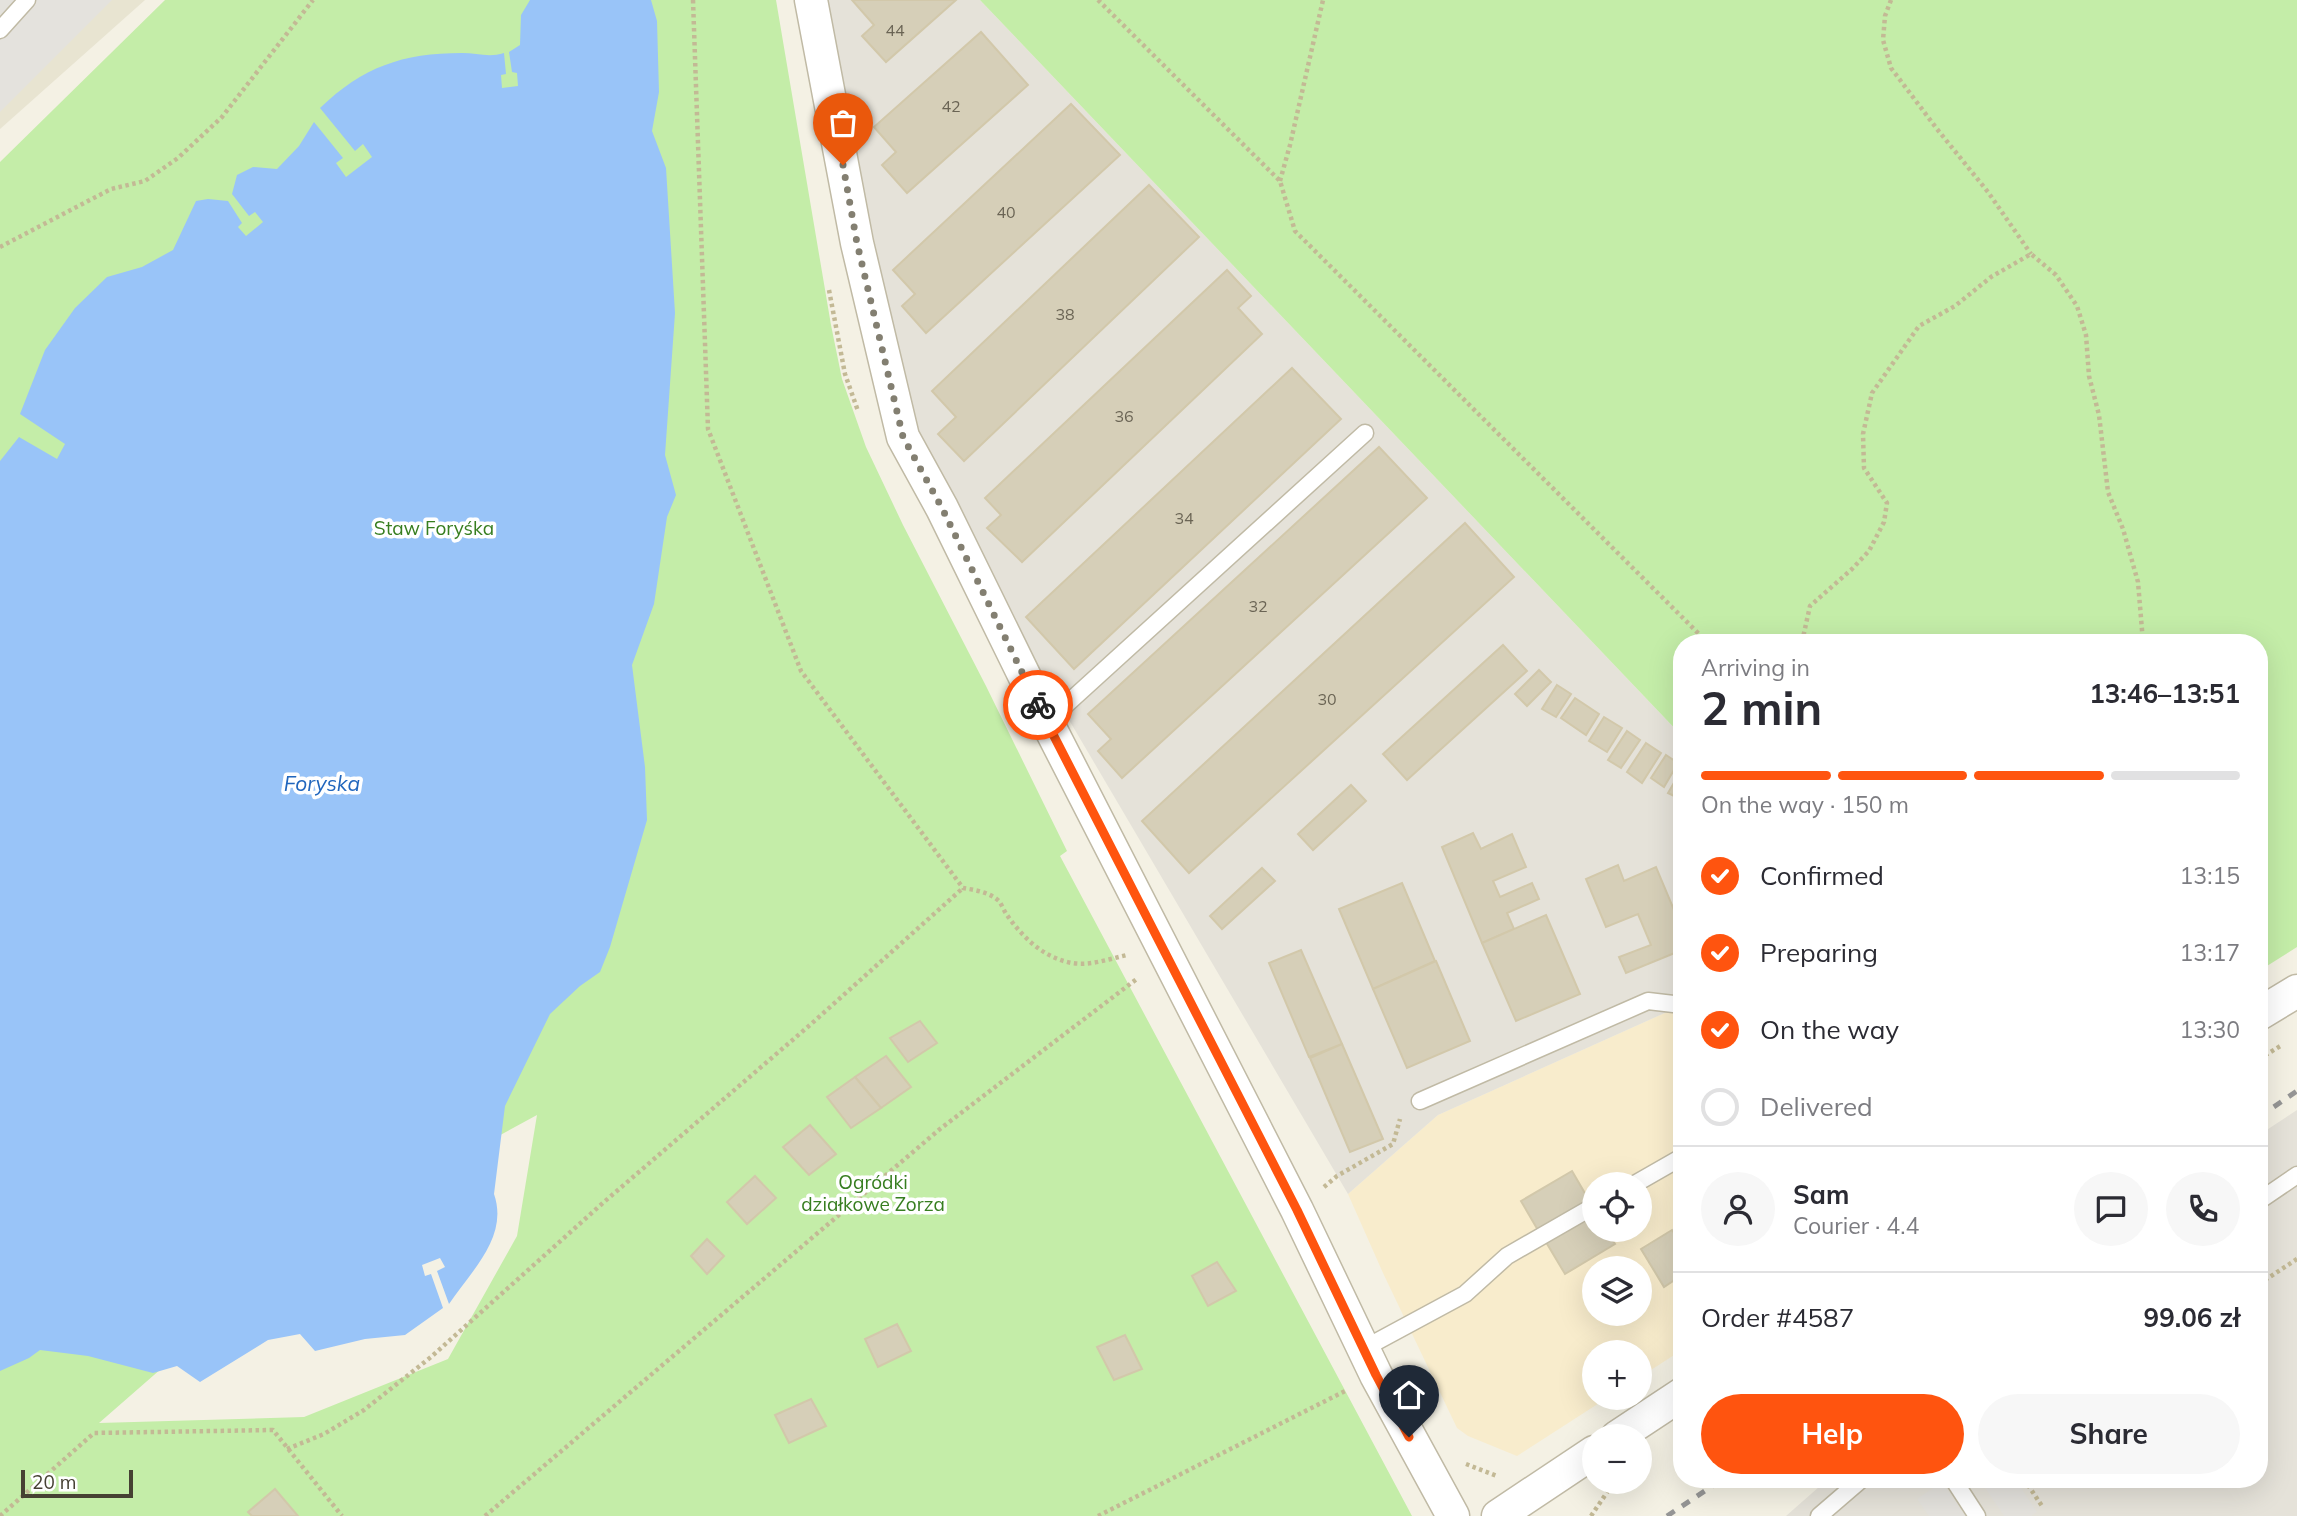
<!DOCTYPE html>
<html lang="en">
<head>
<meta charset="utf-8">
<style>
	:root { --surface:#fff; --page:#f7f7f7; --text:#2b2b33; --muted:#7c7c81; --line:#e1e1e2; --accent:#ff540f }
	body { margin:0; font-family:Mulish,sans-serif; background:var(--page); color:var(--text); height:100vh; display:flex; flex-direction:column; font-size:26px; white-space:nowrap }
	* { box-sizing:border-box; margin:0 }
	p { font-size:23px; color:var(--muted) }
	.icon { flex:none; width:38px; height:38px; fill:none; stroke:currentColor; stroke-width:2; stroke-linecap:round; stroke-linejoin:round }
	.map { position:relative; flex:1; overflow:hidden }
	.panel { position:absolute; left:1673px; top:634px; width:595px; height:854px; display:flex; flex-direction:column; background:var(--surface); border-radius:28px; box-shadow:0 7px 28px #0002 }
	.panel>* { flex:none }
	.controls { position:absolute; left:1582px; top:1172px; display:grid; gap:14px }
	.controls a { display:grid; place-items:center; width:70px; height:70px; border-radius:50%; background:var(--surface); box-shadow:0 7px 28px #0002; font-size:35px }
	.scale { position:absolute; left:21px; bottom:18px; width:112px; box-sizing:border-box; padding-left:7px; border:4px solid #464133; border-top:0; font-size:19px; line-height:24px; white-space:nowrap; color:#464133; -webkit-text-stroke:5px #fff; paint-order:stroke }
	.pin { position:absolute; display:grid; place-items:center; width:60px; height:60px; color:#fff; margin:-72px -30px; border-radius:50% 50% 50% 0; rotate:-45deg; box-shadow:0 0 7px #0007 }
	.pin .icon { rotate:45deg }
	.courier { position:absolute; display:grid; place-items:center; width:70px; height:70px; margin:-35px; border:5px solid #ff540f; border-radius:50%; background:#fff; color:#222; box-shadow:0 2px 9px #0007 }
	.overview em { font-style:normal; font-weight:700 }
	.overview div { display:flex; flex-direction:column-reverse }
	.overview { display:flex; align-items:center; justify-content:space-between; height:119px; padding:0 28px }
	h1 { font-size:46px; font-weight:700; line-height:52px }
	.bar { display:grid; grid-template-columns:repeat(4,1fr); gap:10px 7px; align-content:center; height:84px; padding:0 28px }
	.bar i { height:9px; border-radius:5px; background:var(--line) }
	.bar .on { background:var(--accent) }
	.bar p { grid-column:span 4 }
	.line { display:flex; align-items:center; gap:18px; padding:0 28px; border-top:2px solid var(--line) }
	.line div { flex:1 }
	.round { display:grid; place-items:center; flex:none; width:74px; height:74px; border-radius:37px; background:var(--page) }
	ol { padding:0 28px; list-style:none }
	li { display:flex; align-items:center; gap:21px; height:77px }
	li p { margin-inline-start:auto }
	li .icon { padding:7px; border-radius:50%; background:var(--accent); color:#fff; stroke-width:4 }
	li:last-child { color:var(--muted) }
	li i { width:38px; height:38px; border:4px solid var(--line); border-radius:50% }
	.cta { display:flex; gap:14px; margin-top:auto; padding:14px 28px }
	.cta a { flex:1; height:80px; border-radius:42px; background:var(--accent); color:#fff; font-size:28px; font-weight:700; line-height:80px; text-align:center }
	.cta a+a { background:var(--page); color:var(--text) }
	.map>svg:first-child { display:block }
	.residential { fill:#e8e4d1 }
	.commercial { fill:#f8eccc; fill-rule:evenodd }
	.industrial { fill:#e5e2d9 }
	.green { fill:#c4eda8; fill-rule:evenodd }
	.parking { fill:#e4e2dd }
	.water { fill:#99c4f8 }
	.building { fill:#d6cfb8; stroke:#d2c8aa; stroke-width:2 }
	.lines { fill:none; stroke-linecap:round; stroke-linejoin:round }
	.service-casing { stroke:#c0baa5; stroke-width:19 }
	.minor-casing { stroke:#c0baa5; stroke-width:35 }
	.path { stroke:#c3b995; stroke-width:4.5; stroke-dasharray:3.5 3.5; stroke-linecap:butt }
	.service { stroke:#fff; stroke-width:16 }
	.minor { stroke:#fff; stroke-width:32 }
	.rail { stroke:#959595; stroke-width:5; stroke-dasharray:9 9; stroke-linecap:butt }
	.done { stroke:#837f71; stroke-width:7; stroke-dasharray:0 12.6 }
	.route { stroke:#ff540f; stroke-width:9 }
	.labels { text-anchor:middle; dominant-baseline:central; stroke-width:7; stroke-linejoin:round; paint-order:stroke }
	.number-label { font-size:16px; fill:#6a6454 }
	.park-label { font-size:19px; fill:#377e20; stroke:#fff }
	.water-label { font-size:21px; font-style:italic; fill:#2166bd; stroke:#fff }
</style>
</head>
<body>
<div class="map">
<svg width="2297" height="1516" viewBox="0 0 2297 1516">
	<rect width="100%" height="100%" fill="#f4f1e4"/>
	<polygon class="residential" points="0,0 145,0 0,129"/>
	<path class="commercial" d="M1678 1007 1682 1008V1350L1640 1377V1353H1594V1398H1607L1517 1456 1468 1436 1457 1428 1383 1273 1348 1194 1438 1115ZM1594 1185H1640V1230H1594ZM1594 1269H1640V1314H1594Z"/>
	<g class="industrial">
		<polygon points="825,0 980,0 1682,736 1682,1008 1678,1007 1438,1115 1348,1194 1042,674 914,435"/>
		<polygon points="2297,1110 2297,1516 1786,1516 1828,1479 2259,1479 2259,1135"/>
	</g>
	<g class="green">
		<path d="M165 0H776L831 325 842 379 866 447 903 525 986 686 1067 851 1060 856 1412 1516H0V162ZM537 1115 517 1236 448 1359 304 1417 99 1423 311 1238Z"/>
		<polygon points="980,0 2297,0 2297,947 2259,971 2259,642 1682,642 1682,736"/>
	</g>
	<g class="parking">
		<polygon points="0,0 112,0 0,112"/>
		<polygon points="1979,1479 2015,1479 2037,1512 2031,1516 2004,1516"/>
		<polygon points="1942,1482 1965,1516 1929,1516 1917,1499"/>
	</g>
	<path class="water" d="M530 0H651L657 21 659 92 652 131 666 168 675 313 665 455 676 495 667 517 654 604 632 665 645 767 647 820 610 947 600 972 580 986 550 1014 505 1106 494 1194C509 1237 471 1271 449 1304L437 1271 445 1267 440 1258 422 1265 425 1276 431 1274 443 1308 405 1335 365 1339 315 1351 300 1334 268 1340 200 1382 177 1366 153 1373 88 1356 40 1350 29 1358 0 1371V461L19 437 57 459 65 444 20 414 45 350 75 308 107 277 142 267 173 250 196 201 208 199 228 201 242 223 238 227 246 236 263 222 255 212 249 216 232 194 237 175 253 167 277 169 299 146 314 122 343 158 336 163 346 177 372 157 363 144 355 151 320 108C363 67 402 53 462 53 477 53 489 58 504 53L506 74 501 75 502 88 518 86 517 73 512 72 509 52 520 45 521 15Z"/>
	<g class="building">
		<polygon points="852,0 956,0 886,62 862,36 874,25"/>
		<polygon points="981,32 1028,85 907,193 882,165 896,152 874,127"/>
		<polygon points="1071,104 1120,155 926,333 902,306 915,294 893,270"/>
		<polygon points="1149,185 1199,237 964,461 938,434 956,417 932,391"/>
		<polygon points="1227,270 1251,296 1238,308 1262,334 1022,562 987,528 1001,515 985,498"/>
		<polygon points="1292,368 1341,419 1074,669 1026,617"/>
		<polygon points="1379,447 1427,498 1122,778 1098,751 1111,739 1088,714"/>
		<polygon points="1465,523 1514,577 1189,873 1142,821"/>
		<polygon points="1503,645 1527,671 1407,780 1383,754"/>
		<polygon points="1539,670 1551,682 1527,706 1515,694"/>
		<polygon points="1557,685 1571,694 1556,717 1542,709"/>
		<polygon points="1575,698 1599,714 1586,735 1561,718"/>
		<polygon points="1604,717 1622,728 1607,752 1589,741"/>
		<polygon points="1627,731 1640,740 1621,768 1608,760"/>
		<polygon points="1646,743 1661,753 1642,783 1627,772"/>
		<polygon points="1666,755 1678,763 1664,787 1651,778"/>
		<polygon points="1682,769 1682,800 1668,793"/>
		<polygon points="1351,785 1366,801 1313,850 1298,834"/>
		<polygon points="1473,833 1481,849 1512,834 1526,867 1493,881 1500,897 1532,883 1539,899 1507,913 1514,929 1482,943 1442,847"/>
		<polygon points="1618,865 1624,881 1656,867 1682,929 1682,950 1626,973 1619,957 1651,945 1638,914 1606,927 1586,879"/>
		<polygon points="1262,868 1275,881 1222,929 1210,916"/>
		<polygon points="1402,883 1435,961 1373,989 1339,909"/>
		<polygon points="1546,915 1580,994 1516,1021 1482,943"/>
		<polygon points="1301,950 1342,1044 1309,1057 1269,963"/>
		<polygon points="1436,961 1470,1041 1407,1068 1373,989"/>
		<polygon points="920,1021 937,1043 908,1062 890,1038"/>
		<polygon points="1342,1044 1383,1139 1350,1152 1310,1058"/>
		<polygon points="886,1056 911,1087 881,1108 855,1077"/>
		<polygon points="855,1077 881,1108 851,1128 827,1097"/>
		<polygon points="810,1125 836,1154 809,1175 783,1147"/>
		<polygon points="1572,1171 1590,1202 1539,1232 1521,1201"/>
		<polygon points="755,1176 776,1198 747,1224 727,1202"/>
		<polygon points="1594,1214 1594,1230 1606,1230 1615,1244 1565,1274 1546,1242"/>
		<polygon points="1672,1230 1682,1245 1682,1275 1664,1287 1641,1249"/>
		<polygon points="707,1239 724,1256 707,1274 691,1256"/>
		<polygon points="1217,1262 1236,1291 1208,1306 1192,1276"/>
		<polygon points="897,1324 911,1351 878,1367 865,1339"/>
		<polygon points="1125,1335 1142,1369 1114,1380 1097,1347"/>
		<polygon points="811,1399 826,1426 789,1443 775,1415"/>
		<polygon points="275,1489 298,1516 252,1516 248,1512"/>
	</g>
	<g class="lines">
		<defs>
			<g id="service">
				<polyline points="0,30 27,0"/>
				<polyline points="1047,722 1365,433"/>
				<polyline points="1420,1101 1648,1001 1682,1005"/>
				<polyline points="1633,1185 1682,1157"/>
				<polyline points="2259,1201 2297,1175"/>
				<polyline points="1363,1349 1465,1294 1507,1256 1594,1206"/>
				<polyline points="1953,1479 1977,1516"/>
				<polyline points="1819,1516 1862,1479"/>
			</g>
			<g id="minor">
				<polyline points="811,0 857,243 903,437 942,508 1047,722 1297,1210 1376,1375 1453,1516"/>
				<polyline points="2259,1014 2297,991"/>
				<polyline points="1617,1437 1682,1394"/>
				<polyline points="1498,1516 1594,1452"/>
			</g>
		</defs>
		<use href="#service" class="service-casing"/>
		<use href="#minor" class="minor-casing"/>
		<g class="path">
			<path d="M693 0 708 429 801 671 963 888C975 890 989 892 999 901 1002 905 1004 911 1007 915 1023 938 1044 958 1072 963 1090 966 1109 959 1127 955"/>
			<polyline points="1098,0 1280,181 1295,231 1707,642"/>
			<polyline points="1891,0 1885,16 1883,40 1891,68 1937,129 1988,192 2031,254"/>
			<polyline points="1280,181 1290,145 1323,0"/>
			<polyline points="0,247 111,189 145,181 178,158 222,117 313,0"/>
			<polyline points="829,290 845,374 858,411"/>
			<polyline points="1802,642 1810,606 1852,569 1869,551 1884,522 1887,503 1864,468 1863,434 1872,393 1919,326 1955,306 1991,277 2031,254 2056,275 2077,306 2086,335 2089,376 2099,415 2108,492 2123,529 2138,582 2143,642"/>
			<polyline points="2259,1059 2282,1045"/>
			<polyline points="1324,1187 1337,1176 1393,1144 1400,1119"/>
			<polyline points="2259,1284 2297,1259"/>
			<polyline points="287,1449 324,1434 364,1410 431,1357 604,1202 810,1025 963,888"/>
			<polyline points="1466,1464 1497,1476"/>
			<polyline points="2024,1479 2042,1506"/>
			<polyline points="0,1516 94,1433 273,1430 342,1516"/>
			<polyline points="485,1516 940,1129 1138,978"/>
			<polyline points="1098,1516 1347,1390"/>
			<polyline points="1591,1516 1612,1485"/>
		</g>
		<use href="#service" class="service"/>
		<use href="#minor" class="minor"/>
		<g class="rail">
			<polyline points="2259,1117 2297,1091"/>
			<polyline points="1667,1516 1723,1479"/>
		</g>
	</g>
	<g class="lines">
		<polyline class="done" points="843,165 857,243 903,437 942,508 1038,705"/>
		<polyline class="route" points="1038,705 1297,1210 1376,1375 1409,1437"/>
	</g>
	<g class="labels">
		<g class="number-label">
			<text x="895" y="30">44</text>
			<text x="951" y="106">42</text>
			<text x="1006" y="212">40</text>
			<text x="1065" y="314">38</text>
			<text x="1124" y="416">36</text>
			<text x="1184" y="518">34</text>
			<text x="1258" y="606">32</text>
			<text x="1327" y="699">30</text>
		</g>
		<g class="park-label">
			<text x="434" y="528">Staw Foryśka</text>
			<text x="873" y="1182">Ogródki<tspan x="873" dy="22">działkowe Zorza</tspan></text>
		</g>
		<g class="water-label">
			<text x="322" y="783">Foryska</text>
		</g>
	</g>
</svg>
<div class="controls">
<a><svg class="icon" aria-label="locate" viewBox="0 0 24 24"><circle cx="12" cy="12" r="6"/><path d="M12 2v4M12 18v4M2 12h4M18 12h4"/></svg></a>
<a><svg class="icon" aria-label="layers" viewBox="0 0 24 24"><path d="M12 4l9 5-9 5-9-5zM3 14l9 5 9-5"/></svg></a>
<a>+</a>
<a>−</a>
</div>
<div class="scale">20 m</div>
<div class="pin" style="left:843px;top:165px;background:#ea580c"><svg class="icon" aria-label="bag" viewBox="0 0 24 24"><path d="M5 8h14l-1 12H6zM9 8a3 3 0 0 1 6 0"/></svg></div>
<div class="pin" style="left:1409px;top:1437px;background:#1f2937"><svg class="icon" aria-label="home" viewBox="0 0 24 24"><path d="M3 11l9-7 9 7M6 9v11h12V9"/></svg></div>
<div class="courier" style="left:1038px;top:705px"><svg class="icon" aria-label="bike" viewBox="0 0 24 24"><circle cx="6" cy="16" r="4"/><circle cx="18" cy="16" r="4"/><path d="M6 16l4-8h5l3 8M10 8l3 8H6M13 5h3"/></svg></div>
<section class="panel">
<div class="overview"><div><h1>2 min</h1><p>Arriving in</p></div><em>13:46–13:51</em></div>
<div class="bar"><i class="on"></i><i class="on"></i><i class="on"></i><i></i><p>On the way · 150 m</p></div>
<ol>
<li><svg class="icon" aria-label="check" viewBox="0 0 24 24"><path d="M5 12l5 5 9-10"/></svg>Confirmed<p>13:15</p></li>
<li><svg class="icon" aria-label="check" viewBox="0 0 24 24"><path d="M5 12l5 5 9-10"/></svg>Preparing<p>13:17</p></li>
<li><svg class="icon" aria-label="check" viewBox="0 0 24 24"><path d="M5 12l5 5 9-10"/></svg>On the way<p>13:30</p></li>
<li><i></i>Delivered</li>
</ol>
<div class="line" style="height:126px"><a class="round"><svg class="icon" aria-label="person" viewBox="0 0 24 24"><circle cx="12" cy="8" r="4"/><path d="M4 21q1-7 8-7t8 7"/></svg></a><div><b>Sam</b><p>Courier · 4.4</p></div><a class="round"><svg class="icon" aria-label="chat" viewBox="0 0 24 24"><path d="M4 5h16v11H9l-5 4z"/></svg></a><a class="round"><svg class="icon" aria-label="phone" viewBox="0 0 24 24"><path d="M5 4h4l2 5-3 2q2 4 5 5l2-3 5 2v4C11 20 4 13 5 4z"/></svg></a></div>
<div class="line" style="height:91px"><div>Order #4587</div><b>99.06 zł</b></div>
<div class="cta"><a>Help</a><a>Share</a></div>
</section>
</div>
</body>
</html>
